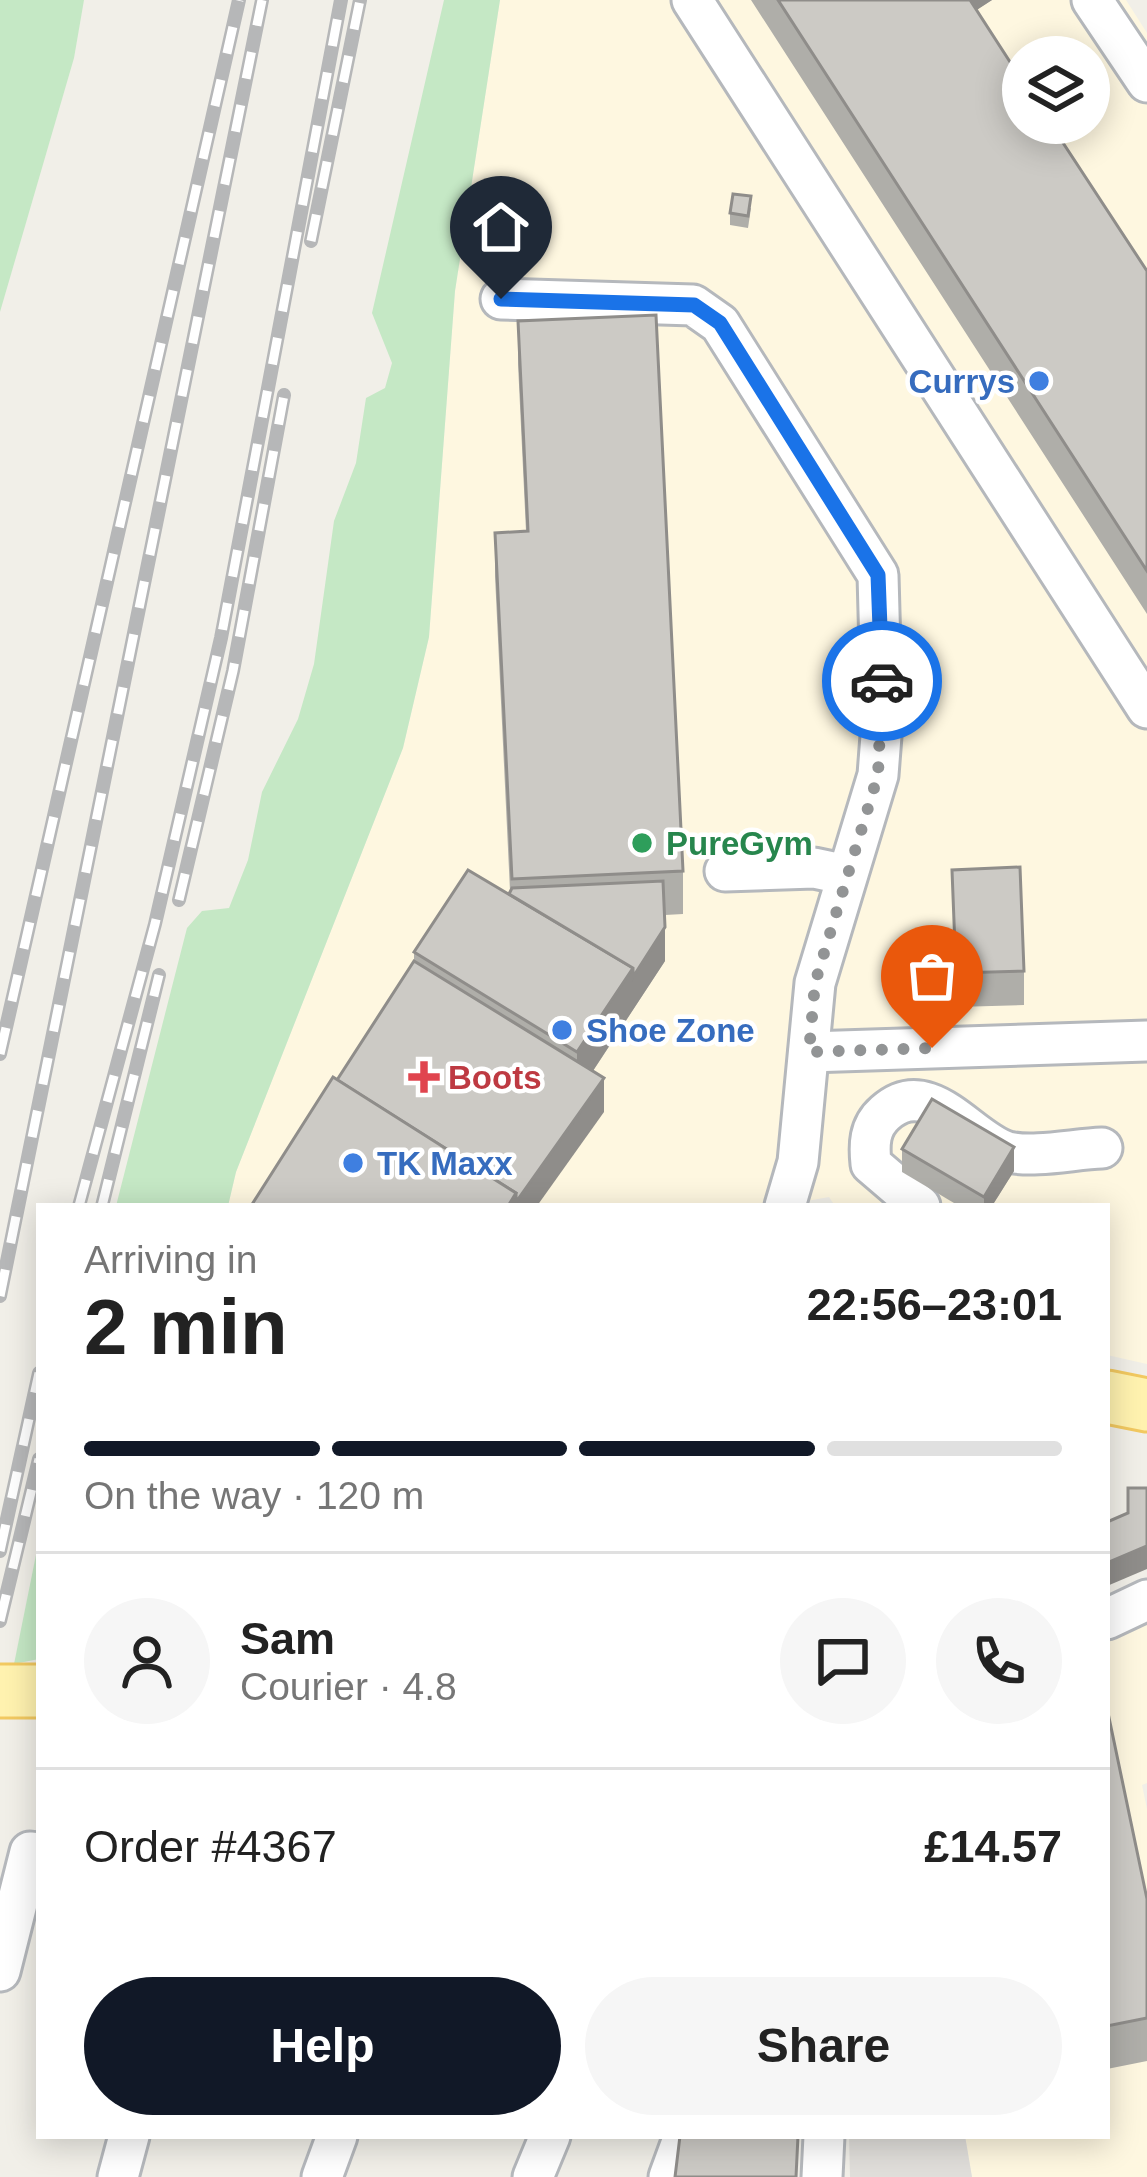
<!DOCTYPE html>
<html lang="en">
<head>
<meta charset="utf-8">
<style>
	:root { --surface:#fff; --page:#f6f6f6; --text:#222; --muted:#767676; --line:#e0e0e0; --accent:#111827 }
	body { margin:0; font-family:Helvetica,sans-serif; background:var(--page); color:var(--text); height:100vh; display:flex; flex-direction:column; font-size:45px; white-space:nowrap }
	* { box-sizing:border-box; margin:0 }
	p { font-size:39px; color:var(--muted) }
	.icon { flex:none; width:66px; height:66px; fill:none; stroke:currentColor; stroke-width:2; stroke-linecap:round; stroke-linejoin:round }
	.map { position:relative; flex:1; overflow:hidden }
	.details { position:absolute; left:36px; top:1203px; width:1074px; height:936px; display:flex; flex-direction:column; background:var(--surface); border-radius:0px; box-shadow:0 6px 30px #0003 }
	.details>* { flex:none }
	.tools { position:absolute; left:1002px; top:36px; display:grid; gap:24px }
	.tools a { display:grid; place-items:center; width:108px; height:108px; border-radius:50%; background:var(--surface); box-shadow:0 6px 30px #0003; font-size:60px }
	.pin { position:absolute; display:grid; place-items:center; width:102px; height:102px; color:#fff; margin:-123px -51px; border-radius:50% 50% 50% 0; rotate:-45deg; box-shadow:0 0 12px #0007 }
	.pin .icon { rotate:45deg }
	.courier { position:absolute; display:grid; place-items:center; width:120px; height:120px; margin:-60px; border:9px solid #1a73e8; border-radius:50%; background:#fff; color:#222; box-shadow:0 3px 15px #0007 }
	.overview em { font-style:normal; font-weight:700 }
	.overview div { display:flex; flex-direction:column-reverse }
	.overview { display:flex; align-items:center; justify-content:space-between; height:204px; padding:0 48px }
	h1 { font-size:78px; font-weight:700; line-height:90px }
	.bar { display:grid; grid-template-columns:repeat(4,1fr); gap:18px 12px; align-content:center; height:144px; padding:0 48px }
	.bar i { height:15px; border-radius:9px; background:var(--line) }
	.bar .on { background:var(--accent) }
	.bar p { grid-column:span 4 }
	.line { display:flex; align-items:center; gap:30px; padding:0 48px; border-top:3px solid var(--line) }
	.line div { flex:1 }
	.round { display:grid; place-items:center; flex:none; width:126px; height:126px; border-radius:63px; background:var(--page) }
	.primary-button { display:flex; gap:24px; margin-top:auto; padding:24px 48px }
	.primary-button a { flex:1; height:138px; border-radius:72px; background:var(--accent); color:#fff; font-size:48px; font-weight:700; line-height:138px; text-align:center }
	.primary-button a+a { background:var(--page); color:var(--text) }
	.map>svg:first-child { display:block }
	.commercial { fill:#fef7e0; fill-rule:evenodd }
	.industrial { fill:#e0deda }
	.green { fill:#c5e8c5 }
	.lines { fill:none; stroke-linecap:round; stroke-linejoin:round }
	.minor-casing { stroke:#b5b8bc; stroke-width:45 }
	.major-casing { stroke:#f2c960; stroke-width:57 }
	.minor { stroke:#fff; stroke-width:39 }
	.major { stroke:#fff2af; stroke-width:51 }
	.rail-casing { stroke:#b6b7b8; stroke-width:14 }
	.rail { stroke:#fff; stroke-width:9; stroke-dasharray:27; stroke-linecap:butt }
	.wall { fill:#afaea9 }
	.shaded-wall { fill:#8f8d8a }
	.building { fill:#cccac5; stroke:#8f8d8a; stroke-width:3 }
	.done { stroke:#929495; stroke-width:12; stroke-dasharray:0 21.6 }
	.route { stroke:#1a73e8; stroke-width:15 }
	.shop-dot { fill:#3f7fe0; stroke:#fff; stroke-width:4.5 }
	.leisure-dot { fill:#2e9e5b; stroke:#fff; stroke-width:4.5 }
	.health-dot { fill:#e0444e; stroke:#fff; stroke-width:4.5 }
	.labels { text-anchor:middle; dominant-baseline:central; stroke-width:9; stroke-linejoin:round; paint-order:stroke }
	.shop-label { font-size:33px; font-weight:bold; fill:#366cbe; stroke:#fff; text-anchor:start }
	.leisure-label { font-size:33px; font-weight:bold; fill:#27864d; stroke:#fff; text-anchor:start }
	.health-label { font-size:33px; font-weight:bold; fill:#be3a42; stroke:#fff; text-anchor:start }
</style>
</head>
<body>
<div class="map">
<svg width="1147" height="2177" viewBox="0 0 1147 2177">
	<rect width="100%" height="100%" fill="#f1efe8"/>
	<g class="commercial">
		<path d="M500 0H1126L1147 33V1364L1107 1355V1206H835L829 1197 779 1206H228L236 1172 403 748 429 637 455 291ZM1023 57H1089V123H1023Z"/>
		<polygon points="1147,1620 1147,1783 1142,1785 1147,1809 1147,2177 972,2177 965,2136 1107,2136 1107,1637"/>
	</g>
	<polygon class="industrial" points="849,2136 965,2136 972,2177 850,2177"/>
	<g class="green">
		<polygon points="0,0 84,0 74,58 0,312"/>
		<polygon points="444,0 500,0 455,291 429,637 403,748 236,1172 228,1206 116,1206 187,928 202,911 229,908 248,860 262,792 298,719 314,664 334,521 356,463 366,398 385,388 392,363 372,313"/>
		<polygon points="39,1540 39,1659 14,1664"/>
	</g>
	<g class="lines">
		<defs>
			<g id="minor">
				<polyline points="692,0 1147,708"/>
				<polyline points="1092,0 1147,82"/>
				<polyline points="501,299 693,305 720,324 878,575 882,723 878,775 815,983 798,1162 785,1206"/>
				<polyline points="725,871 814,868 847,875"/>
				<polyline points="809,1052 1147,1041"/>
				<path d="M920 1206 871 1164C869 1145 869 1127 885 1113 930 1073 970 1142 1008 1152 1035 1158 1074 1149 1102 1148"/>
				<polyline points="1107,1619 1147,1600"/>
				<polyline points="0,1971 30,1852 39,1853"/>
				<polyline points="118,2177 129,2136"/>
				<polyline points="322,2177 337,2136"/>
				<polyline points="533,2177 550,2136"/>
				<polyline points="669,2177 684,2136"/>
				<polyline points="822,2177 824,2136"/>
			</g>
			<g id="major">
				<polyline points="1107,1397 1147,1405"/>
				<polyline points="0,1691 39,1691"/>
			</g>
		</defs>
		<use href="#minor" class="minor-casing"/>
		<use href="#major" class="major-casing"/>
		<use href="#minor" class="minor"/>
		<use href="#major" class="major"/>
		<defs>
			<g id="rail">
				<polyline points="311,241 360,0"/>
				<polyline points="179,900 233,671 284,395"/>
				<polyline points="0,1054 239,0"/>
				<polyline points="79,1206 155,924 221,638 341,0"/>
				<polyline points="102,1206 159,975"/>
				<polyline points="0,1296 262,0"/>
				<polyline points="0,1551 39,1373"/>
				<polyline points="0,1621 39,1459"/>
			</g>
		</defs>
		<use href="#rail" class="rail-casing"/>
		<use href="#rail" class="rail"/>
	</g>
	<g class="wall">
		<polygon points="751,0 992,0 976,10 1147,271 1147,614"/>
		<polygon points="751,208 748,228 730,225 730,213"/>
		<polygon points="518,321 683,871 683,914 665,915 665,961 593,1071 604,1112 337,1080 414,961 414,952 510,891 495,576 495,533 526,531 518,364"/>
		<polygon points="952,870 1024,971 1024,1005 956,1007"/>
		<polygon points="902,1149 1014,1171 992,1206 959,1206 902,1172"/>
		<polygon points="1107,1708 1147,1899 1147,2061 1107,2069"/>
	</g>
	<g class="shaded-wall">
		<polygon points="957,0 992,0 957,23"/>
		<polygon points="665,927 665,961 577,1095 577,1052 633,968"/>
		<polygon points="604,1078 604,1112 537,1206 508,1206"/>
		<polygon points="1014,1147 1014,1171 992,1206 984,1206 984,1197"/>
		<polygon points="1147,1546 1147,1569 1107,1586 1107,1563"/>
	</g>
	<g class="building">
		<polygon points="778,0 970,0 1023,82 1023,123 1050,123 1147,271 1147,571"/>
		<polygon points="733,194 751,196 748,216 730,213"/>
		<polygon points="656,315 683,871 512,879 495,533 528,531 518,321"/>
		<polygon points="1020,867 1024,971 956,973 952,870"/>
		<polygon points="468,870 633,968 577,1052 414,952"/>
		<polygon points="663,881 665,927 633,977 633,968 509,894 512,888"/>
		<polygon points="414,961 604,1078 516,1202 516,1193 337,1080"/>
		<polygon points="333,1077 516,1193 508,1206 251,1206"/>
		<polygon points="932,1099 1014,1147 984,1197 902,1149"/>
		<polygon points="1128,1488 1147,1488 1147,1546 1107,1563 1107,1522 1128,1513"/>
		<polygon points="1107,1708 1147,1899 1147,2018 1107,2026"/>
		<polygon points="680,2136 798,2136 796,2177 675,2177"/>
	</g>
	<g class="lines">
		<polyline class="done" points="882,681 878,775 815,983 809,1052 932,1048"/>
		<polyline class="route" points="501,299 694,305 720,323 878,575 882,681"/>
	</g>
	<g class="shop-dot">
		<circle cx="1039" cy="381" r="12"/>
		<circle cx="562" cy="1030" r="12"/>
		<circle cx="353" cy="1163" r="12"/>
	</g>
	<circle class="leisure-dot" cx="642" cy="843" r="12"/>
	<path class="health-dot" d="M418 1059h12v12h12v12h-12v12h-12v-12h-12v-12h12z"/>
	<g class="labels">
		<g class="shop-label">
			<text x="1015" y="381" text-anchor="end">Currys</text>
			<text x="586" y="1030">Shoe Zone</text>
			<text x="377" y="1163">TK Maxx</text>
		</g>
		<g class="leisure-label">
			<text x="666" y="843">PureGym</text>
		</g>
		<g class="health-label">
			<text x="448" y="1077">Boots</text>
		</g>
	</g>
</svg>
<div class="tools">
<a><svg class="icon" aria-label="layers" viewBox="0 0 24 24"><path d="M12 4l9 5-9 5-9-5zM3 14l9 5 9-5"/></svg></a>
</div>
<div class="pin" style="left:932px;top:1048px;background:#ea580c"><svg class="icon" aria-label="bag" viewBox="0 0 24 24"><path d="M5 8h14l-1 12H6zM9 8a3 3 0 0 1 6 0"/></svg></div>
<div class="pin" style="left:501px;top:299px;background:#1f2937"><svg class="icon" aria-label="home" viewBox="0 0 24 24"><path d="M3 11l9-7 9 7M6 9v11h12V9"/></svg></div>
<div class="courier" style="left:882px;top:681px"><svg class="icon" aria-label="car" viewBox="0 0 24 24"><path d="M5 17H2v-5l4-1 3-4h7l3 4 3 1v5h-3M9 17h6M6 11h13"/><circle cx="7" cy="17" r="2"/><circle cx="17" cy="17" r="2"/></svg></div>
<section class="details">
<div class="overview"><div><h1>2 min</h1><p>Arriving in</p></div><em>22:56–23:01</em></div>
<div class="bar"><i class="on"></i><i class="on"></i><i class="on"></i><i></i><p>On the way · 120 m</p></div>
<div class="line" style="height:216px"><a class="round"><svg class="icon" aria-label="person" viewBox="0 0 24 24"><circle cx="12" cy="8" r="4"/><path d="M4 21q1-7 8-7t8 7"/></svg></a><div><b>Sam</b><p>Courier · 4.8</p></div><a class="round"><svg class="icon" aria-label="chat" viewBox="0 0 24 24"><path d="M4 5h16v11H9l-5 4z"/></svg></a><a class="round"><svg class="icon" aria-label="phone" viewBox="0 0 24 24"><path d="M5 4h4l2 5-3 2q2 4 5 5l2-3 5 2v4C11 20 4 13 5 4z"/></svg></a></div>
<div class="line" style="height:156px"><div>Order #4367</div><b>£14.57</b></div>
<div class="primary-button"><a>Help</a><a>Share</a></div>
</section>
</div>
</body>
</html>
